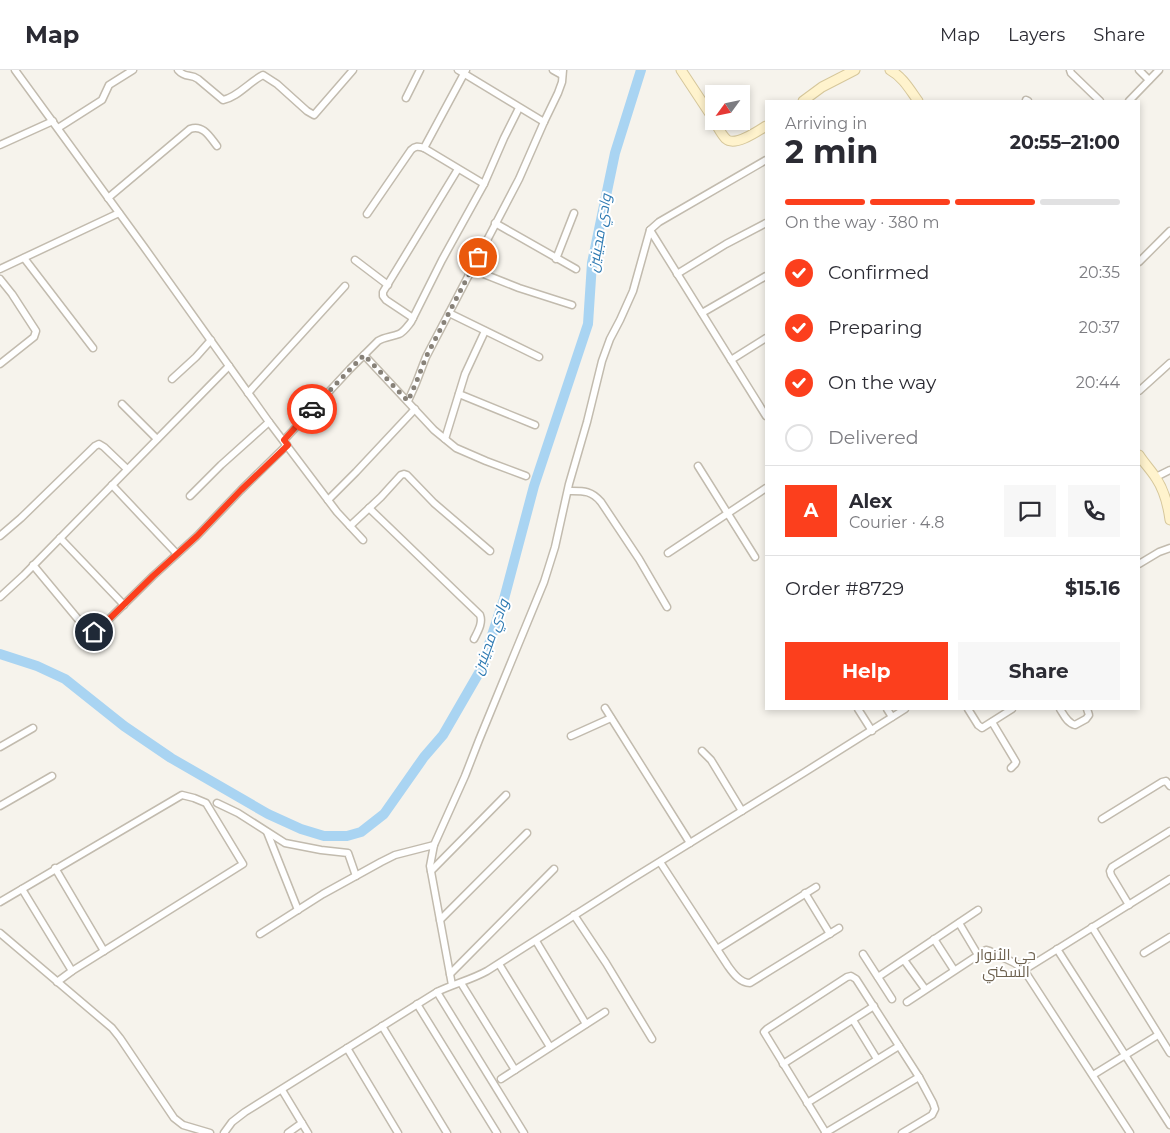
<!DOCTYPE html>
<html lang="en">
<head>
<meta charset="utf-8">
<style>
	:root { --surface:#fff; --page:#f7f7f7; --text:#2b2b33; --muted:#7c7c81; --line:#e1e1e2; --accent:#fc3f1d }
	body { margin:0; font-family:Montserrat,Cairo,sans-serif; background:var(--page); color:var(--text); height:100vh; display:flex; flex-direction:column; font-size:19px; white-space:nowrap }
	* { box-sizing:border-box; margin:0 }
	p { font-size:16px; color:var(--muted) }
	.icon { flex:none; width:28px; height:28px; fill:none; stroke:currentColor; stroke-width:2; stroke-linecap:round; stroke-linejoin:round }
	.map { position:relative; flex:1; overflow:hidden }
	.panel { position:absolute; left:765px; top:30px; width:375px; height:610px; display:flex; flex-direction:column; background:var(--surface); border-radius:0px; box-shadow:0 2px 8px #0003 }
	.panel>* { flex:none }
	.needle { width:32px; rotate:237deg }
	.controls { position:absolute; left:705px; top:15px; display:grid; gap:10px }
	.controls a { display:grid; place-items:center; width:45px; height:45px; border-radius:0px; background:var(--surface); box-shadow:0 2px 8px #0003; font-size:25px }
	.pin { position:absolute; display:grid; place-items:center; width:42px; height:42px; color:#fff; margin:-21px; border:2px solid #fff; border-radius:50%; box-shadow:0 1px 5px #0007 }
	.courier { position:absolute; display:grid; place-items:center; width:50px; height:50px; margin:-25px; border:4px solid #fc3f1d; border-radius:50%; background:#fff; color:#222; box-shadow:0 1px 6px #0007 }
	.head em { font-style:normal; font-weight:700 }
	.head div { display:flex; flex-direction:column-reverse }
	.head { display:flex; align-items:center; justify-content:space-between; height:85px; padding:0 20px }
	h1 { font-size:32px; font-weight:700; line-height:38px }
	.bar { display:grid; grid-template-columns:repeat(4,1fr); gap:8px 5px; align-content:center; height:60px; padding:0 20px }
	.bar i { height:6px; border-radius:4px; background:var(--line) }
	.bar .active { background:var(--accent) }
	.bar p { grid-column:span 4 }
	.line { display:flex; align-items:center; gap:12px; padding:0 20px; border-top:1px solid var(--line) }
	.line div { flex:1 }
	.round { display:grid; place-items:center; flex:none; width:52px; height:52px; border-radius:0px; background:var(--page) }
	ol { padding:0 20px; list-style:none }
	li { display:flex; align-items:center; gap:15px; height:55px }
	li p { margin-inline-start:auto }
	li .icon { padding:5px; border-radius:50%; background:var(--accent); color:#fff; stroke-width:4 }
	li:last-child { color:var(--muted) }
	li i { width:28px; height:28px; border:2px solid var(--line); border-radius:50% }
	.action { display:flex; gap:10px; margin-top:auto; padding:10px 20px }
	.action a { flex:1; height:58px; border-radius:0px; background:var(--accent); color:#fff; font-size:20px; font-weight:700; line-height:58px; text-align:center }
	.action a+a { background:var(--page); color:var(--text) }
	header { display:flex; align-items:center; gap:30px; box-sizing:border-box; height:70px; padding:0 25px; background:var(--surface); border-bottom:1px solid var(--line) }
	header strong { font-size:24px }
	nav { display:flex; gap:28px; margin-inline-start:auto; font-size:18px }
	.map>svg:first-child { display:block }
	.lines { fill:none; stroke-linecap:round; stroke-linejoin:round }
	.river { stroke:#a9d4f2; stroke-width:10 }
	.street-casing { stroke:#c2bbae; stroke-width:9 }
	.secondary-casing { stroke:#d6c79b; stroke-width:11 }
	.street { stroke:#fff; stroke-width:6 }
	.secondary { stroke:#fff3cd; stroke-width:9 }
	.done { stroke:#878178; stroke-width:5; stroke-dasharray:0 9 }
	.route { stroke:#fc3f1d; stroke-width:6 }
	.labels { text-anchor:middle; dominant-baseline:central; stroke-width:4; stroke-linejoin:round; paint-order:stroke }
	.water-label { font-size:15px; font-style:italic; fill:#2e7ab2; stroke:#fff }
	.neighbourhood-label { font-size:15px; fill:#6e6250; stroke:#fff }
</style>
</head>
<body>
<header>
<strong>Map</strong>
<nav><a>Map</a><a>Layers</a><a>Share</a></nav>
</header>
<div class="map">
<svg width="1170" height="1063" viewBox="0 0 1170 1063">
	<rect width="100%" height="100%" fill="#f6f3ec"/>
	<g class="lines">
		<polyline class="river" points="0,584 37,596 65,609 124,656 171,688 268,744 301,759 324,766 347,766 361,762 384,744 424,687 443,665 480,601 504,529 534,416 588,254 592,193 615,83 641,0"/>
		<defs>
			<g id="street">
				<polyline points="15,0 144,177 269,352 337,442 363,470"/>
				<path d="M178 0C186 9 190 3 198 9L223 30C238 27 249 12 263 5L277 14 307 41 314 45 353 0"/>
				<polyline points="458,0 544,52"/>
				<polyline points="553,0 562,5"/>
				<polyline points="1070,0 1071,3 1100,31"/>
				<polyline points="1139,0 1149,10"/>
				<polyline points="406,28 420,0"/>
				<polyline points="1026,30 1028,31"/>
				<polyline points="1129,31 1159,0"/>
				<polyline points="58,58 102,30 109,15 133,0"/>
				<polyline points="0,75 53,51"/>
				<polyline points="424,78 466,0"/>
				<path d="M108 128 190 59C203 54 210 67 217 76"/>
				<path d="M367 144 411 80C415 76 418 76 424 78L484 114"/>
				<polyline points="495,153 576,199"/>
				<polyline points="650,160 766,346"/>
				<polyline points="24,188 93,278"/>
				<polyline points="556,189 574,143"/>
				<polyline points="355,190 388,215"/>
				<polyline points="1139,192 1170,161"/>
				<polyline points="0,199 119,143"/>
				<polyline points="471,199 519,218 572,235"/>
				<polyline points="677,204 726,174 766,153"/>
				<polyline points="0,209 12,224 36,261 34,267 0,294"/>
				<polyline points="449,243 539,287"/>
				<polyline points="702,243 766,206"/>
				<polyline points="413,248 386,230 383,226 383,222 458,99"/>
				<polyline points="364,285 434,360 456,378 486,391 526,406"/>
				<polyline points="731,290 766,268"/>
				<polyline points="172,309 196,287 211,270"/>
				<polyline points="1139,321 1170,293"/>
				<polyline points="248,323 345,216"/>
				<polyline points="459,324 535,355"/>
				<polyline points="408,331 416,313 426,287 519,109 544,52 558,23 562,12 563,0"/>
				<polyline points="122,334 157,369"/>
				<polyline points="445,369 465,304 485,261"/>
				<path d="M284 370 350 299 378 271C384 267 391 267 399 264 404 262 407 257 411 252L442 190 484 114 504 68 519 38"/>
				<polyline points="698,396 755,487"/>
				<polyline points="1156,407 1170,400"/>
				<polyline points="112,415 177,484"/>
				<path d="M568 421C583 421 591 420 601 432L639 489 667 537"/>
				<polyline points="190,426 221,395 269,352"/>
				<polyline points="328,430 356,402 415,339"/>
				<path d="M369 438 480 545C483 553 478 561 474 569"/>
				<polyline points="350,456 381,427 401,405 404,404 407,405 434,433 490,481"/>
				<polyline points="0,466 21,448 95,376 99,374 104,377 127,399"/>
				<polyline points="60,468 124,535"/>
				<polyline points="668,483 766,418"/>
				<polyline points="1139,494 1159,482 1170,478"/>
				<path d="M33 495 82 554C87 559 90 564 98 560L153 506 197 466 241 420 287 375"/>
				<polyline points="0,527 24,505 229,296"/>
				<polyline points="605,638 690,773"/>
				<polyline points="858,639 872,661"/>
				<polyline points="887,639 892,647"/>
				<polyline points="968,639 978,655 982,658 1012,639"/>
				<path d="M1060 639C1064 645 1067 653 1075 655L1086 649 1089 645 1087 639"/>
				<polyline points="992,652 1016,692 1015,694 1011,698"/>
				<polyline points="571,666 611,648"/>
				<polyline points="0,677 33,658"/>
				<polyline points="702,681 711,690 742,741"/>
				<polyline points="217,733 238,743 285,773 321,780 348,783 356,806"/>
				<polyline points="0,736 52,706"/>
				<polyline points="1102,749 1162,712 1166,711 1170,716"/>
				<polyline points="267,762 298,840"/>
				<path d="M660 792 728 896C733 903 740 913 750 913L839 858"/>
				<polyline points="55,798 104,881"/>
				<polyline points="431,801 506,725"/>
				<polyline points="22,819 72,901"/>
				<polyline points="805,823 830,864"/>
				<polyline points="0,832 182,725 194,728 206,733 243,794 72,901 57,912"/>
				<polyline points="1129,835 1111,805 1110,801 1112,797 1170,761"/>
				<polyline points="574,845 606,893 652,969"/>
				<polyline points="440,850 527,763"/>
				<polyline points="959,853 978,885"/>
				<polyline points="1092,857 1170,983"/>
				<polyline points="0,863 112,958 120,968 174,1048 183,1055 210,1063"/>
				<polyline points="260,864 323,824 381,792 395,785 434,775"/>
				<polyline points="934,869 954,900"/>
				<polyline points="536,871 586,954"/>
				<polyline points="717,879 816,817"/>
				<polyline points="1057,879 1170,1055"/>
				<polyline points="1144,883 1170,867"/>
				<polyline points="863,884 892,929"/>
				<polyline points="904,890 925,919"/>
				<polyline points="499,894 550,977"/>
				<polyline points="1024,900 1170,809"/>
				<polyline points="450,904 554,799"/>
				<polyline points="878,907 978,840"/>
				<polyline points="461,913 515,1000"/>
				<polyline points="452,915 430,796 434,775 465,706 479,670 544,512 555,477 569,414 587,352 602,291 610,269 620,250 633,221 650,160 659,152 766,90"/>
				<polyline points="437,922 524,1063"/>
				<path d="M907 932 986 880C991 881 993 883 997 885 1009 891 1013 890 1024 900L1130 1063"/>
				<polyline points="417,934 497,1063"/>
				<polyline points="853,950 877,989"/>
				<polyline points="382,956 447,1063"/>
				<polyline points="347,978 398,1063"/>
				<polyline points="783,994 874,936"/>
				<polyline points="1093,1005 1158,965"/>
				<polyline points="501,1009 605,942"/>
				<polyline points="282,1020 308,1063"/>
				<polyline points="807,1033 899,976"/>
				<path d="M224 1063 232 1052 245 1042 437 922C453 914 471 910 487 901L630 810 805 702 905 639"/>
				<polyline points="288,1063 302,1053"/>
				<polyline points="825,1063 919,1007"/>
				<polyline points="826,1063 764,962 767,959 847,907 851,906 856,909 919,1007 933,1033 935,1039 932,1045 902,1063"/>
			</g>
			<g id="secondary">
				<polyline points="681,0 714,50"/>
				<path d="M890 0C903 7 910 20 918 31"/>
				<polyline points="803,31 822,17 855,0"/>
				<path d="M714 51C718 57 721 64 726 69 735 77 758 61 766 56"/>
				<path d="M1139 385C1144 393 1151 400 1156 408 1164 420 1168 435 1170 450"/>
			</g>
		</defs>
		<use href="#street" class="street-casing"/>
		<use href="#secondary" class="secondary-casing"/>
		<use href="#street" class="street"/>
		<use href="#secondary" class="secondary"/>
	</g>
	<g class="lines">
		<polyline class="done" points="312,339 364,285 408,331 416,313 426,287 478,187"/>
		<polyline class="route" points="94,562 98,560 153,506 197,466 241,420 288,375 284,370 312,339"/>
	</g>
	<g class="labels">
		<g class="water-label">
			<text transform="translate(599 163) rotate(-80)">وادي مجينين</text>
			<text transform="translate(490 567) rotate(-70)">وادي مجينين</text>
		</g>
		<g class="neighbourhood-label">
			<text x="1006" y="884">حي الأنوار<tspan x="1006" dy="17">السكني</tspan></text>
		</g>
	</g>
</svg>
<div class="controls">
<a><svg class="needle" viewBox="-14 -14 28 28"><path d="M0-13l5 13h-10z" fill="#e53935"/><path d="M0 13l5-13h-10z" fill="#7c7c81"/></svg></a>
</div>
<div class="pin" style="left:478px;top:187px;background:#ea580c"><svg class="icon" aria-label="bag" viewBox="0 0 24 24"><path d="M5 8h14l-1 12H6zM9 8a3 3 0 0 1 6 0"/></svg></div>
<div class="pin" style="left:94px;top:562px;background:#1f2937"><svg class="icon" aria-label="home" viewBox="0 0 24 24"><path d="M3 11l9-7 9 7M6 9v11h12V9"/></svg></div>
<div class="courier" style="left:312px;top:339px"><svg class="icon" aria-label="car" viewBox="0 0 24 24"><path d="M5 17H2v-5l4-1 3-4h7l3 4 3 1v5h-3M9 17h6M6 11h13"/><circle cx="7" cy="17" r="2"/><circle cx="17" cy="17" r="2"/></svg></div>
<section class="panel">
<div class="head"><div><h1>2 min</h1><p>Arriving in</p></div><em>20:55–21:00</em></div>
<div class="bar"><i class="active"></i><i class="active"></i><i class="active"></i><i></i><p>On the way · 380 m</p></div>
<ol>
<li><svg class="icon" aria-label="check" viewBox="0 0 24 24"><path d="M5 12l5 5 9-10"/></svg>Confirmed<p>20:35</p></li>
<li><svg class="icon" aria-label="check" viewBox="0 0 24 24"><path d="M5 12l5 5 9-10"/></svg>Preparing<p>20:37</p></li>
<li><svg class="icon" aria-label="check" viewBox="0 0 24 24"><path d="M5 12l5 5 9-10"/></svg>On the way<p>20:44</p></li>
<li><i></i>Delivered</li>
</ol>
<div class="line" style="height:90px"><b class="round" style="background:var(--accent);color:#fff">A</b><div><b>Alex</b><p>Courier · 4.8</p></div><a class="round"><svg class="icon" aria-label="chat" viewBox="0 0 24 24"><path d="M4 5h16v11H9l-5 4z"/></svg></a><a class="round"><svg class="icon" aria-label="phone" viewBox="0 0 24 24"><path d="M5 4h4l2 5-3 2q2 4 5 5l2-3 5 2v4C11 20 4 13 5 4z"/></svg></a></div>
<div class="line" style="height:65px"><div>Order #8729</div><b>$15.16</b></div>
<div class="action"><a>Help</a><a>Share</a></div>
</section>
</div>
</body>
</html>
